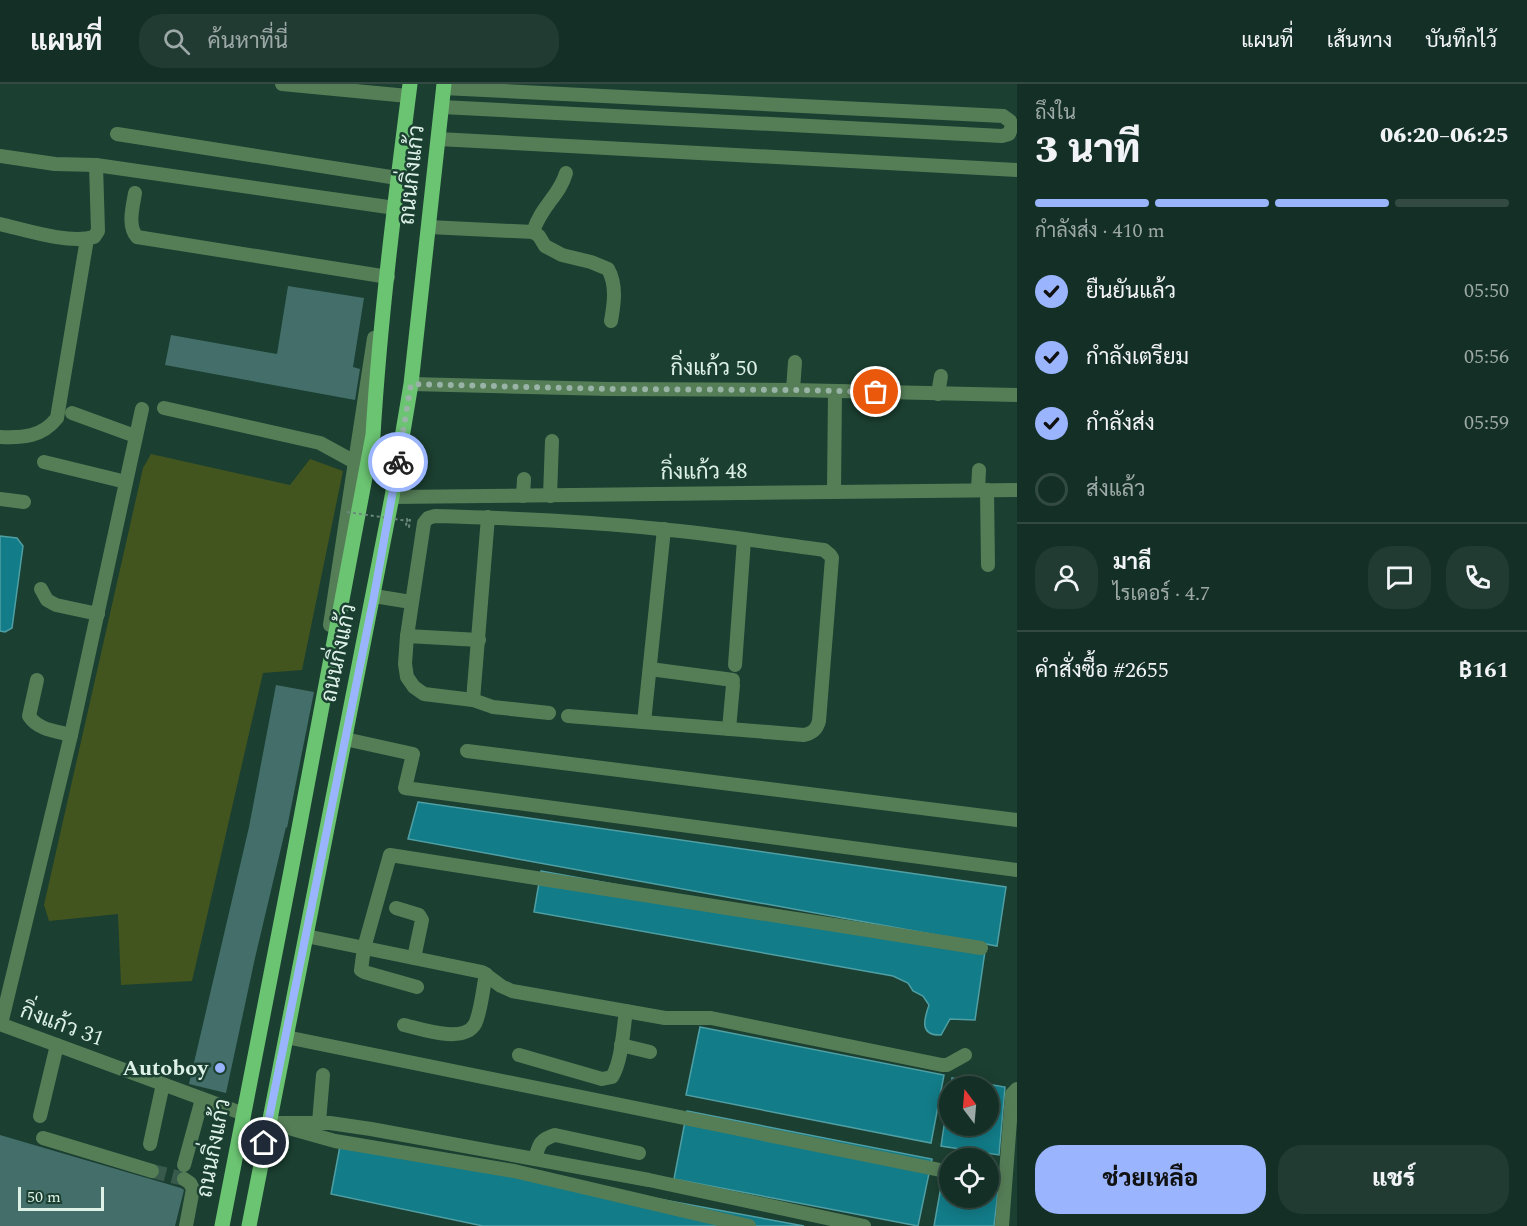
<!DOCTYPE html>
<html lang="th">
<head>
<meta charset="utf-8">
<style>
	:root { --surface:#142f25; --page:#213b32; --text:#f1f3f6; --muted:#9da9a7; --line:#334a42; --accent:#9ab5fd }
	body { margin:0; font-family:Spectral,Sarabun,serif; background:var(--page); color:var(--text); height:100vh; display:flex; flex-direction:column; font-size:22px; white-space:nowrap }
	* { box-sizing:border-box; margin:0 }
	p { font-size:20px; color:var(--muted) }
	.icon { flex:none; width:33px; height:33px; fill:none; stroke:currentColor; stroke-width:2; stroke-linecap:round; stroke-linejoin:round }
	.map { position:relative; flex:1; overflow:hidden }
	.sheet { display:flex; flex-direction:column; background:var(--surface); width:510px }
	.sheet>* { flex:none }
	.needle { width:39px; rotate:344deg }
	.tools { position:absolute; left:939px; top:992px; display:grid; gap:12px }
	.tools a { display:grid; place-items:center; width:60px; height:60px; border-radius:50%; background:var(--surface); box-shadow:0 3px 15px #0003,0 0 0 2px var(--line); font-size:30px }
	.scale { position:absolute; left:18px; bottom:15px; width:86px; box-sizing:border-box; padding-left:6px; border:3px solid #ddf1e7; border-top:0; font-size:16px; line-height:21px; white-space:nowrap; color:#ddf1e7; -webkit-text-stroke:4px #1b3f31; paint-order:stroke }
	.pin { position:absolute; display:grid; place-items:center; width:51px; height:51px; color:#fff; margin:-26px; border:3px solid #fff; border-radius:50%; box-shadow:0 2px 6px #0007 }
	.courier { position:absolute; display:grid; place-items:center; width:60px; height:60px; margin:-30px; border:4px solid #9ab5fd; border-radius:50%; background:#fff; color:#222; box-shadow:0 2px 8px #0007 }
	.head em { font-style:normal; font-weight:800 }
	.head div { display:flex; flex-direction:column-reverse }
	.head { display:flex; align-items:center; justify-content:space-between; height:102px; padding:0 18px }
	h1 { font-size:39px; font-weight:800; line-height:45px }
	.bar { display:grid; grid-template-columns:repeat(4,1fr); gap:9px 6px; align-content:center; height:72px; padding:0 18px }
	.bar i { height:8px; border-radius:4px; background:var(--line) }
	.bar .active { background:var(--accent) }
	.bar p { grid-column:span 4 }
	.line { display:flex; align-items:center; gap:15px; padding:0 18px; border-top:2px solid var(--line) }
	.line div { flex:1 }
	.round { display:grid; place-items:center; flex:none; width:63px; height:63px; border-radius:24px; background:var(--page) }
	ol { padding:0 18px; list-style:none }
	li { display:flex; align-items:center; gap:18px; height:66px }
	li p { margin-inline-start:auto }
	li .icon { padding:6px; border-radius:50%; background:var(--accent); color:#111; stroke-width:4 }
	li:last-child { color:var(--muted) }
	li i { width:33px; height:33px; border:3px solid var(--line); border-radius:50% }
	.button { display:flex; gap:12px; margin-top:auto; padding:12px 18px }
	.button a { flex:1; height:69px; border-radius:24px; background:var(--accent); color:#111; font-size:24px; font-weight:800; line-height:69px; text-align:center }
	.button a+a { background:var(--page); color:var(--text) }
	header { display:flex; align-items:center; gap:36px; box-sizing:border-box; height:84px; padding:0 30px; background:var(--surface); border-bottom:2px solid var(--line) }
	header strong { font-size:28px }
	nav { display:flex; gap:33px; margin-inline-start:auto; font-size:21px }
	.search { width:420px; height:54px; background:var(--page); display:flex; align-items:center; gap:15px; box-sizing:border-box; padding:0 21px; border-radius:24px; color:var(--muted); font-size:22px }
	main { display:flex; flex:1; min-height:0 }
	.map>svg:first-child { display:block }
	.green { fill:#43551e }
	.water { fill:#127c88; stroke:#4f9fa4; stroke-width:1.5 }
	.building { fill:#436e69 }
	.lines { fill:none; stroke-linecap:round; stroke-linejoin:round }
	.minor-tunnel { stroke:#385a4c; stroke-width:14; stroke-dasharray:14 7; stroke-linecap:butt }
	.path { stroke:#6c897d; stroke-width:2; stroke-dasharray:3 3; stroke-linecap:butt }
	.minor { stroke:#557e57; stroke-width:14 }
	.major { stroke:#6bc472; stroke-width:15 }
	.path-bridge { stroke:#6c897d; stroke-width:2; stroke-dasharray:3 3; stroke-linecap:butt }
	.done { stroke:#99b3a7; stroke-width:6; stroke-dasharray:0 10.8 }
	.route { stroke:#9ab5fd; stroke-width:8 }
	.poi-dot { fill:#9ab5fd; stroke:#1b3f31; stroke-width:2 }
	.labels { text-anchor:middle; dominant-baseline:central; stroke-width:5; stroke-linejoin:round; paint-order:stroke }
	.street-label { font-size:22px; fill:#ddf1e7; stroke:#1b3f31 }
	.poi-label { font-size:22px; font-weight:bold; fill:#ddf1e7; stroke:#1b3f31; text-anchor:end }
</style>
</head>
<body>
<header>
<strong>แผนที่</strong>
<div class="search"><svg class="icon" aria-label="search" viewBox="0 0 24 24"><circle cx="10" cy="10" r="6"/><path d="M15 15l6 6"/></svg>ค้นหาที่นี่</div>
<nav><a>แผนที่</a><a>เส้นทาง</a><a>บันทึกไว้</a></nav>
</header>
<main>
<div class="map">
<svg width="1017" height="1142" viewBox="0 0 1017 1142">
	<rect width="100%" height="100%" fill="#1b3f31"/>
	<polygon class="green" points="151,370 290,401 310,375 343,387 302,586 263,589 192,897 121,901 118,830 49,837 44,821 143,384"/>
	<g class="water">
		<polygon points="0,452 17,454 23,462 12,544 5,548 0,547"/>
		<polygon points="418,718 1006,803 997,862 408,755"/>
		<path d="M541 787 985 867 975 936 950 935 941 951C919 952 924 935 929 921L923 912 913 907 908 899 893 892 534 828Z"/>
		<polygon points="700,943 944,991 931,1059 686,1011"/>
		<polygon points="952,994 1005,1003 999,1071 941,1062 949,1009 950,1041 988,1041 988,1002 951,1002"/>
		<polygon points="687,1027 932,1075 918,1142 674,1095"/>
		<polygon points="340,1062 373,1062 804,1142 483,1142 331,1110"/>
		<polygon points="945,1080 949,1081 950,1113 988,1113 989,1088 1000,1090 994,1142 934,1142"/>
	</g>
	<g class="building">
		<polygon points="288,202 364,214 353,283 360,285 355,316 165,281 171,251 277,270"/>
		<polygon points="276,601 314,608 287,744 286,743 255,874 226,1009 189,1000 249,743"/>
		<polygon points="0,1051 181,1104 184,1106 175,1142 0,1142"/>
	</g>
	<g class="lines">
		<polyline class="minor-tunnel" points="152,1087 184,1095"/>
		<polyline class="path" points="408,437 407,435 406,442 409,443 410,435"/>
		<g class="minor">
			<polyline points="282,0 408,12"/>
			<polyline points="442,23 1002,52 1009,50 1012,42 1010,37 1003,32 443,4"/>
			<polyline points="117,50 397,94"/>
			<polyline points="438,55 1017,86"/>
			<polyline points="0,72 55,80 96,81 395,124 393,134"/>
			<path d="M135 109C133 122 127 142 137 153L388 193"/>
			<path d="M0 140C26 146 68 160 94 153L98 147 96 81"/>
			<path d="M429 143 533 148 539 152 545 162 562 171 591 178 608 185C617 201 614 220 611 237"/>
			<path d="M533 148C541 122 560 111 566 89"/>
			<polyline points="411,300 608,305 793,306 1017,311"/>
			<polyline points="793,306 795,278"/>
			<polyline points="938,310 941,292"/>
			<polyline points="164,324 320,359 362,382"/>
			<polyline points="72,329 135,352"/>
			<path d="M0 353C23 354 42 353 57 334L87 155"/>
			<polyline points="44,378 126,398"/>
			<polyline points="978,406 979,386"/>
			<polyline points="987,406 988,481"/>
			<polyline points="834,407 835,307"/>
			<polyline points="523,412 524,395"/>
			<polyline points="550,412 552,357"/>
			<polyline points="392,413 1017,406"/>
			<polyline points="0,415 24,418"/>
			<path d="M488 433 473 616 424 610 414 603 407 593 405 580 407 552 424 439 428 434 435 432C510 434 585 437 660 445 715 450 770 459 824 466L830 471 832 474 819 637C817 645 813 649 804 651L568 632"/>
			<polyline points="41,505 47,516 56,521 98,530"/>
			<polyline points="374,512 411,518"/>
			<polyline points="330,541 374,254"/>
			<polyline points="407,552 479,556"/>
			<polyline points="735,581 744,456"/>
			<polyline points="650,585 733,596"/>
			<path d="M37 596 29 632C38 646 56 647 71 651"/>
			<polyline points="473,616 493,623 549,629"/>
			<polyline points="644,638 664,445"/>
			<polyline points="729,645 733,601"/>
			<polyline points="345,655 413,670 405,704 1017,786"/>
			<polyline points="467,667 1017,736"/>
			<polyline points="396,824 419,831 422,836 414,874"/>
			<polyline points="306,852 482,888 501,902 512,907 665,934 711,934 942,981 947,981 965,971"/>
			<polyline points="417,903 364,888 361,886 364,864 390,771 981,864"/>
			<polyline points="0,940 244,1030"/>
			<polyline points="1,940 71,651 142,325"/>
			<path d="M404 941C421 945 464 960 475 940 481 928 483 904 486 890"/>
			<polyline points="286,953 950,1088"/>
			<polyline points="621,961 650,968"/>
			<path d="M519 971 602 995 612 993C622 977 623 946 626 927"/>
			<polyline points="40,1032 57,961"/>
			<polyline points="319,1038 323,991"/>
			<polyline points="268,1039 330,1039 371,1045 649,1096 864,1142"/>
			<polyline points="285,1043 335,1057 514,1087 749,1142"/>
			<polyline points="43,1054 152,1087"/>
			<polyline points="150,1060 163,1000"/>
			<path d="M535 1075C539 1061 539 1056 555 1051L639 1069"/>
			<polyline points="184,1081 202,1015"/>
			<polyline points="184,1095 190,1099 193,1105 186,1142"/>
			<polyline points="988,1096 1005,1099"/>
			<polyline points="1002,1142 1012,1010 1017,1005"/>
		</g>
		<g class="major">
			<path d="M222 1142 290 792 373 351C380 234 395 117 410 0"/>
			<polyline points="249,1142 392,413 411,300 444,0"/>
		</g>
		<polyline class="path-bridge" points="347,428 408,437"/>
	</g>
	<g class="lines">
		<polyline class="done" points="398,378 411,300 608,305 793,306 876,308"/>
		<polyline class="route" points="264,1059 374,512 398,378"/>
	</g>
	<circle class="poi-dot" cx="220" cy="984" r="6"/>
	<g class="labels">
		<g class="street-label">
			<text transform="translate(412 91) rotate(-84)">ถนนกิ่งแก้ว</text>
			<text x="714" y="284">กิ่งแก้ว 50</text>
			<text transform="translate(704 388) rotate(-1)">กิ่งแก้ว 48</text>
			<text transform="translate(339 569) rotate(-78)">ถนนกิ่งแก้ว</text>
			<text transform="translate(62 941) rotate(20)">กิ่งแก้ว 31</text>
			<text transform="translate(214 1064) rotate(-79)">ถนนกิ่งแก้ว</text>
		</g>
		<g class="poi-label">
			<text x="208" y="984">Autoboy</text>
		</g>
	</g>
</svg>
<div class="tools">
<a><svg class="needle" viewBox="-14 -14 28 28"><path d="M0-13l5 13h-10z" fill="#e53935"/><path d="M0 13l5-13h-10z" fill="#9da9a7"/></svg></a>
<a><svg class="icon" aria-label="locate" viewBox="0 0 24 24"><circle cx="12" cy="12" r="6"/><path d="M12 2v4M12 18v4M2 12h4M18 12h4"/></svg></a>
</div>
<div class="scale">50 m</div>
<div class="pin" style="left:876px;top:308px;background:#ea580c"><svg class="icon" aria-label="bag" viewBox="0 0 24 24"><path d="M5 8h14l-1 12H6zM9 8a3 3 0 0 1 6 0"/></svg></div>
<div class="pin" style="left:264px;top:1059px;background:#1f2937"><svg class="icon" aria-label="home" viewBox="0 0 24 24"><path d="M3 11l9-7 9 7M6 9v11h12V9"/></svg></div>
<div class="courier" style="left:398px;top:378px"><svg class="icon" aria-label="bike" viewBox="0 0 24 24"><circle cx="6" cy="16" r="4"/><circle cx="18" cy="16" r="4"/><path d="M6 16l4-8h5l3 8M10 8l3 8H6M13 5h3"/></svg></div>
</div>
<section class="sheet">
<div class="head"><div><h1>3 นาที</h1><p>ถึงใน</p></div><em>06:20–06:25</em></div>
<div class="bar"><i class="active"></i><i class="active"></i><i class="active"></i><i></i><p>กำลังส่ง · 410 m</p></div>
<ol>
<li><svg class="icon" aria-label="check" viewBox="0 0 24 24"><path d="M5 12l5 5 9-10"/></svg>ยืนยันแล้ว<p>05:50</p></li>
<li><svg class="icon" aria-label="check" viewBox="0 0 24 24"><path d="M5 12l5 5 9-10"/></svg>กำลังเตรียม<p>05:56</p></li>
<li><svg class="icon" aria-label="check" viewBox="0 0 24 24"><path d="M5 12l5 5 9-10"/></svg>กำลังส่ง<p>05:59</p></li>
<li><i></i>ส่งแล้ว</li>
</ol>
<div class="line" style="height:108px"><a class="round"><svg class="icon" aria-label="person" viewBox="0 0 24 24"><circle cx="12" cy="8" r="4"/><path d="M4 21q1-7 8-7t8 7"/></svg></a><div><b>มาลี</b><p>ไรเดอร์ · 4.7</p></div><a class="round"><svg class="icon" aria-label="chat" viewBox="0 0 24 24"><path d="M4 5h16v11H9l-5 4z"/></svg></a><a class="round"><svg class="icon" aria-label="phone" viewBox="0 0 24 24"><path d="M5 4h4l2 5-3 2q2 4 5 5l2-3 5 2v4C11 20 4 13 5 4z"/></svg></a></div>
<div class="line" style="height:78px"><div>คำสั่งซื้อ #2655</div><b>฿161</b></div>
<div class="button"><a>ช่วยเหลือ</a><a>แชร์</a></div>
</section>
</main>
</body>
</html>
